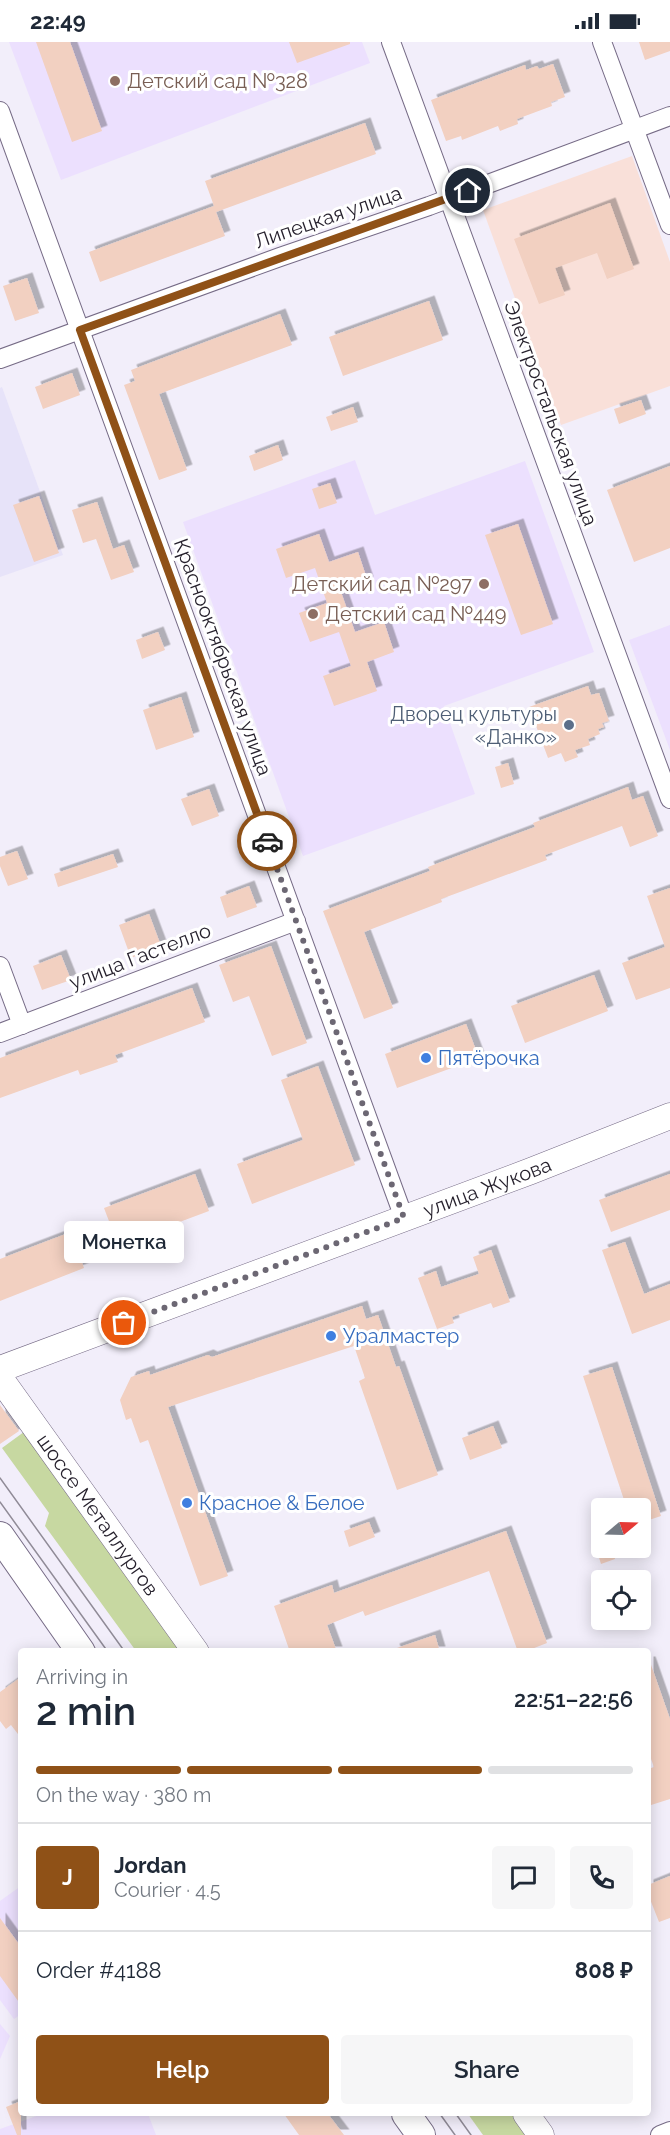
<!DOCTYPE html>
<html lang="en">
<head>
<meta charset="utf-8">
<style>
	:root { --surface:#fff; --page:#f6f6f7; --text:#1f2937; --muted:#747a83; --line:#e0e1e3; --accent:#8f5117 }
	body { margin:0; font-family:Raleway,sans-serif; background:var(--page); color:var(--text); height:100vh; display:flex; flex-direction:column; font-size:22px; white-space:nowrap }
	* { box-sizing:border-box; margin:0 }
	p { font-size:20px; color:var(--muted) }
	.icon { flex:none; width:33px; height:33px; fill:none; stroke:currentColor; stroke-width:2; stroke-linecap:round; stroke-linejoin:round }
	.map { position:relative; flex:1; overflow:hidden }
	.sheet { position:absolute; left:18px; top:1606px; width:633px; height:468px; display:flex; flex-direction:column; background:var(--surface); border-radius:6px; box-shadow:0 3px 15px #0003 }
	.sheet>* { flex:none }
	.needle { width:39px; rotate:71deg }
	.tools { position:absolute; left:591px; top:1456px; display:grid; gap:12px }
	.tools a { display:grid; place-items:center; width:60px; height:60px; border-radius:6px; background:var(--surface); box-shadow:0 3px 15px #0003; font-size:30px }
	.pin { position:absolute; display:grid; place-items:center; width:51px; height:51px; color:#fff; margin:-26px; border:3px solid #fff; border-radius:50%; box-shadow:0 2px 6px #0007 }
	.courier { position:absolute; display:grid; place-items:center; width:60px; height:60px; margin:-30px; border:4px solid #8f5117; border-radius:50%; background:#fff; color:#222; box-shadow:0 2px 8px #0007 }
	.bubble { position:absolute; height:42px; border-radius:6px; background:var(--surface); box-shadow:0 3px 15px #0003; font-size:20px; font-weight:600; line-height:42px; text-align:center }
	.summary em { font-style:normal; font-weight:600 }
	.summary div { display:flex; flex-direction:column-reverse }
	.summary { display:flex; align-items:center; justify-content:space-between; height:102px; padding:0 18px }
	h1 { font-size:39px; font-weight:600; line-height:45px }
	.bar { display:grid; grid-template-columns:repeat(4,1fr); gap:9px 6px; align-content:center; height:72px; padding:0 18px }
	.bar i { height:8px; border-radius:4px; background:var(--line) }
	.bar .on { background:var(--accent) }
	.bar p { grid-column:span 4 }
	.line { display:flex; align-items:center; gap:15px; padding:0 18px; border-top:2px solid var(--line) }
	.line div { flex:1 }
	.round { display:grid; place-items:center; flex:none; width:63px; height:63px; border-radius:6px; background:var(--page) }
	.primary-button { display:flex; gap:12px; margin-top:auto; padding:12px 18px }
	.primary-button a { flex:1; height:69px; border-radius:6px; background:var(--accent); color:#fff; font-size:24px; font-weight:600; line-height:69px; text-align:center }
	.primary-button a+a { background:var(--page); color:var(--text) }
	.status { display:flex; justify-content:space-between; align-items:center; height:42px; padding:0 30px; background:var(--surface); direction:ltr }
	.status svg { height:16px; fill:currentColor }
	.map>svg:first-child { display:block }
	.commercial { fill:#e7e3f9 }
	.built { fill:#ece0fe }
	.medical { fill:#f9e0d9 }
	.green { fill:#c7d8a1 }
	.building { fill:#f2d0c1; filter:url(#shadow) }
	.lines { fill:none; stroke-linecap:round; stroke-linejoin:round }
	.street-casing { stroke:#766b86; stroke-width:20 }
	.secondary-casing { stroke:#766b86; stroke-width:27 }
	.primary-casing { stroke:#766b86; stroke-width:30 }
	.street { stroke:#fff; stroke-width:18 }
	.secondary { stroke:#fff; stroke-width:26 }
	.primary { stroke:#fff; stroke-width:28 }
	.tram { stroke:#908b97; stroke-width:1.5 }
	.done { stroke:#6c6773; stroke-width:6; stroke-dasharray:0 10.8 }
	.route { stroke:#8f5117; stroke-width:8 }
	.education-dot { fill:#8d6e63; stroke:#fff; stroke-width:2 }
	.service-dot { fill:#5c6f8a; stroke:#fff; stroke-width:2 }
	.shop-dot { fill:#3f7fe0; stroke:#fff; stroke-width:2 }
	.labels { text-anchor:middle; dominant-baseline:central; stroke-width:6; stroke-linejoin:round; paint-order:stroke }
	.education-label { font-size:20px; fill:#785e54; stroke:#fff; text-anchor:start }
	.street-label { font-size:20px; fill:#241f2b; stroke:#fff }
	.service-label { font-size:20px; fill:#4e5e75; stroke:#fff; text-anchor:end }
	.shop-label { font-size:20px; fill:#366cbe; stroke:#fff; text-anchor:start }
</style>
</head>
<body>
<div class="status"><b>22:49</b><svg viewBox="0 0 49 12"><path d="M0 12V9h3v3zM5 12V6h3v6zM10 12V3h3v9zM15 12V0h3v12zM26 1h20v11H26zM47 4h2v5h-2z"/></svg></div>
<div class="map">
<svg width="670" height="2093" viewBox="0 0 670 2093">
	<defs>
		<filter id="shadow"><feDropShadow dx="5.5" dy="-5.5" stdDeviation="0" flood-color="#0004"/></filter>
	</defs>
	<rect width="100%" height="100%" fill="#f2eefa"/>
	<polygon class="commercial" points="2,345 63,513 0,535 0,346"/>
	<g class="built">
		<polygon points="9,0 362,0 370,21 61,138"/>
		<polygon points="355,418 375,473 525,419 594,610 444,664 475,752 303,814 183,480"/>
		<polygon points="670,583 670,708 629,598"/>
		<polygon points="21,1844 21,1972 14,1977 0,1958 0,1859"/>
		<polygon points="0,1982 10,1994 0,2017"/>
		<polygon points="42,2072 148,2072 156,2093 0,2093 0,2087"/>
	</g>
	<polygon class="medical" points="632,114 670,220 670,344 561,383 483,168"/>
	<g class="green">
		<polygon points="28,1387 188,1609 136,1609 45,1484 49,1471 2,1406"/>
		<polygon points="468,2072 521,2072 536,2093 483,2093"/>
	</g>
	<g class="building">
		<polygon points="36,0 70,0 102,89 72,100"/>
		<polygon points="289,0 350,0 350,2 297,21"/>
		<polygon points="639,0 670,0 670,9 645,18"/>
		<polygon points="553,22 565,55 551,60 552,64 517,77 518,82 500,89 498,84 462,98 461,94 446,99 431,58 525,23 526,28 537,24 539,27"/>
		<polygon points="365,81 376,112 216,170 225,194 100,240 89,210 214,164 205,139"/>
		<polygon points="610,161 634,227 607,237 597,211 555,226 565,253 539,262 514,197"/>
		<polygon points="27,236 39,271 15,279 3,244"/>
		<polygon points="429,259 443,298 343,334 329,295"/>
		<polygon points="280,272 292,303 159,352 187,428 159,438 124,343 135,339 131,328"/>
		<polygon points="72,331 80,353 43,367 35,345"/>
		<polygon points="641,358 646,372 619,382 614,367"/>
		<polygon points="353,365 358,380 331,389 326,375"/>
		<polygon points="278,403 283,418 254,429 249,414"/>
		<polygon points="670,424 670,506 634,520 607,448"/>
		<polygon points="330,441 337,461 319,467 312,447"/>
		<polygon points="39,454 59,511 34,520 13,463"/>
		<polygon points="97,460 113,507 124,503 134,530 111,538 96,497 83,501 72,468"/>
		<polygon points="518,482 553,582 521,593 485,493"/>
		<polygon points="319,492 329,520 358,510 368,540 341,550 355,590 384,580 394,610 367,620 377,649 334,664 323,634 351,624 339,590 310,600 299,571 327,561 315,526 286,536 276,507"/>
		<polygon points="158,590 165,608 142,617 136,598"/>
		<polygon points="588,644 591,653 599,651 609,679 602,681 604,685 598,687 600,692 588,697 590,703 575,708 578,715 565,720 561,711 548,716 529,665"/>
		<polygon points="181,655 194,695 156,708 143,668"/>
		<polygon points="508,721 514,742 501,746 495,725"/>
		<polygon points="628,745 632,758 643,754 658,794 630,805 622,784 545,813 547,818 441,857 442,860 364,890 393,966 364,977 323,869 430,829 428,825 535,785 533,781"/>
		<polygon points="209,747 219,774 192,784 181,757"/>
		<polygon points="17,809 28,837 8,844 0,824 0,815"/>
		<polygon points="113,812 118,825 58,845 54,832"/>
		<polygon points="249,844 257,865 227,876 220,855"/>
		<polygon points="670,846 670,946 636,958 622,921 665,905 647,854"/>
		<polygon points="149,872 161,904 131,916 119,883"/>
		<polygon points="271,904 307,1001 272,1014 249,954 233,960 219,923"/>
		<polygon points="61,913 71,938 42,948 33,924"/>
		<polygon points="594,933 608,969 525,1001 511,964"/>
		<polygon points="192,946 205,980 115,1013 118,1020 80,1033 78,1028 0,1056 0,1016"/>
		<polygon points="466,982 479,1016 397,1046 385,1012"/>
		<polygon points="318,1024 355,1123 252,1162 237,1122 303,1098 281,1038"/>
		<polygon points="195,1132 209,1169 118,1203 104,1166"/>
		<polygon points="670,1132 670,1168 611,1190 599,1158"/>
		<polygon points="71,1190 84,1226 0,1259 0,1217"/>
		<polygon points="625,1200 644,1252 670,1242 670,1278 632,1292 602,1208"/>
		<polygon points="491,1208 510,1260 493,1266 491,1261 452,1275 454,1281 437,1287 418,1236 436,1229 441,1245 479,1232 473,1215"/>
		<polygon points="362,1264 366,1277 378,1273 396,1325 399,1324 438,1433 397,1448 359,1339 365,1336 354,1304 168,1365 228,1534 200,1544 148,1398 140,1401 131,1376 126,1378 120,1358 131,1335 149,1329 150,1333 208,1313 212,1315"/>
		<polygon points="612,1325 661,1474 640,1481 640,1467 627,1467 583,1334"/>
		<polygon points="0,1363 19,1389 0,1402"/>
		<polygon points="493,1384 502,1406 470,1418 462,1396"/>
		<polygon points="369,1480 375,1495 349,1505 344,1489"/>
		<polygon points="506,1489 547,1601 524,1610 518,1610 489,1529 365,1574 363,1569 327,1583 337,1610 290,1610 274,1564 332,1543 334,1551"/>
		<polygon points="596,1506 612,1506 615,1517 601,1522"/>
		<polygon points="435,1593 440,1610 395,1610 394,1607"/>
		<polygon points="648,1620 650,1620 670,1677 670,1757 648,1764 648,1727 654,1725 648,1709"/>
		<polygon points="21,1635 21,1696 11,1683 6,1687 0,1679 0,1650"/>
		<polygon points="670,1834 670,1876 659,1880 648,1852 648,1843"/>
		<polygon points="0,1876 21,1905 21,1963 0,1934"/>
		<polygon points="21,2059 21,2093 17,2093 6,2065"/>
		<polygon points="284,2072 328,2072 344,2093 299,2093"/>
	</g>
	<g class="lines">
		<defs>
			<g id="street">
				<polyline points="391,0 670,757"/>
				<polyline points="602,0 670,183"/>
				<polyline points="0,69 404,1176"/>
				<polyline points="0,317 280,215 429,164 670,74"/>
				<polyline points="0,924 22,983"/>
				<polyline points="0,991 296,879"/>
				<polyline points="660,2093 670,2089"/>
			</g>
			<g id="secondary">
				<path id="s1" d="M0 1327 531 1129 670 1074"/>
				<path id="s2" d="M0 1336 196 1610"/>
				<polyline points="526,2072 541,2093"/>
			</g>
			<g id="primary">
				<polyline points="0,1494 81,1610"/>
				<polyline points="406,2072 421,2093"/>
			</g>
		</defs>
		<use href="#street" class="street-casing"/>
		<use href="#secondary" class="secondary-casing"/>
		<use href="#primary" class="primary-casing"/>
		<use href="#street" class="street"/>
		<use href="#secondary" class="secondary"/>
		<use href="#primary" class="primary"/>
		<g class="tram">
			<polyline points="0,1436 125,1610"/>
			<polyline points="0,1460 108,1610"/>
			<polyline points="440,2072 455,2093"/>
			<polyline points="456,2072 471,2093"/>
		</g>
	</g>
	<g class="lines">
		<polyline class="done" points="124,1281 404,1176 267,799"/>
		<polyline class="route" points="267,799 80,288 468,149"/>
	</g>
	<g class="education-dot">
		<circle cx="115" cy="39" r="6"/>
		<circle cx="484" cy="542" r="6"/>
		<circle cx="313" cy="572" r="6"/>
	</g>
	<circle class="service-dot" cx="569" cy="683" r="6"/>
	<g class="shop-dot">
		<circle cx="426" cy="1016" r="6"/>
		<circle cx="331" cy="1294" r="6"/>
		<circle cx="187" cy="1461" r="6"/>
	</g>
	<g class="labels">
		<g class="education-label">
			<text x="127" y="39">Детский сад №328</text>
			<text x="472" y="542" text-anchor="end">Детский сад №297</text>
			<text x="325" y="572">Детский сад №449</text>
		</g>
		<g class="street-label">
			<text transform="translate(328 175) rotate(-19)">Липецкая улица</text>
			<text transform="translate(551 371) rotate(70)">Электростальская улица</text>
			<text transform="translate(223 615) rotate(70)">Краснооктябрьская улица</text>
			<text transform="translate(140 914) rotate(-21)">улица Гастелло</text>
			<text stroke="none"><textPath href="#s1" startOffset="520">улица Жукова</textPath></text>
			<text stroke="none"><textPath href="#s2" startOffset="168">шоссе Металлургов</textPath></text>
		</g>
		<g class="service-label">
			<text x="557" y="672">Дворец культуры<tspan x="557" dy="23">«Данко»</tspan></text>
		</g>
		<g class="shop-label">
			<text x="438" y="1016">Пятёрочка</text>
			<text x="343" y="1294">Уралмастер</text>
			<text x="199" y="1461">Красное &amp; Белое</text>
		</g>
	</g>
</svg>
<div class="tools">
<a><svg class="needle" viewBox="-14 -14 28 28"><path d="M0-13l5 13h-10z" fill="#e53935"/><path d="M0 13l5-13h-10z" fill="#747a83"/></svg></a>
<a><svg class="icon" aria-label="locate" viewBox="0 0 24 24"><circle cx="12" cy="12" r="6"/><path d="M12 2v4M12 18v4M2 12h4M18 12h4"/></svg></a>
</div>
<div class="pin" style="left:124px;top:1281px;background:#ea580c"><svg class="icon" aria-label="bag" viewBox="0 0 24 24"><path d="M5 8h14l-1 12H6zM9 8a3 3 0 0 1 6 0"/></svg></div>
<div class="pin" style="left:468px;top:149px;background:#1f2937"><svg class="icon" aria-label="home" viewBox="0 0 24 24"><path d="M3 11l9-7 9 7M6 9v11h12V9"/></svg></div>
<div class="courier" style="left:267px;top:799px"><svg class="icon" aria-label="car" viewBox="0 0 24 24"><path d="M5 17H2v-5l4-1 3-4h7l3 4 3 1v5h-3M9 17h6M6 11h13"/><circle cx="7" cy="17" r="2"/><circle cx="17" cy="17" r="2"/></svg></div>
<div class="bubble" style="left:64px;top:1179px;width:120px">Монетка</div>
<section class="sheet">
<div class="summary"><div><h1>2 min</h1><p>Arriving in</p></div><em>22:51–22:56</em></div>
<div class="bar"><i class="on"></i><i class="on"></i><i class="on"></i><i></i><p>On the way · 380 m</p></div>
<div class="line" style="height:108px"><b class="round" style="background:var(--accent);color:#fff">J</b><div><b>Jordan</b><p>Courier · 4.5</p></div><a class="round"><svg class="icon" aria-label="chat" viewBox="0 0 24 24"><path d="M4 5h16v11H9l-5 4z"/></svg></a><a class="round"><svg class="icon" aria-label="phone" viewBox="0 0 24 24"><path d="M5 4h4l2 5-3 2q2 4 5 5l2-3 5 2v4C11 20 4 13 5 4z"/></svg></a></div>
<div class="line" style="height:78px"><div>Order #4188</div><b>808 ₽</b></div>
<div class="primary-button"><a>Help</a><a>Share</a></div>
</section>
</div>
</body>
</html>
